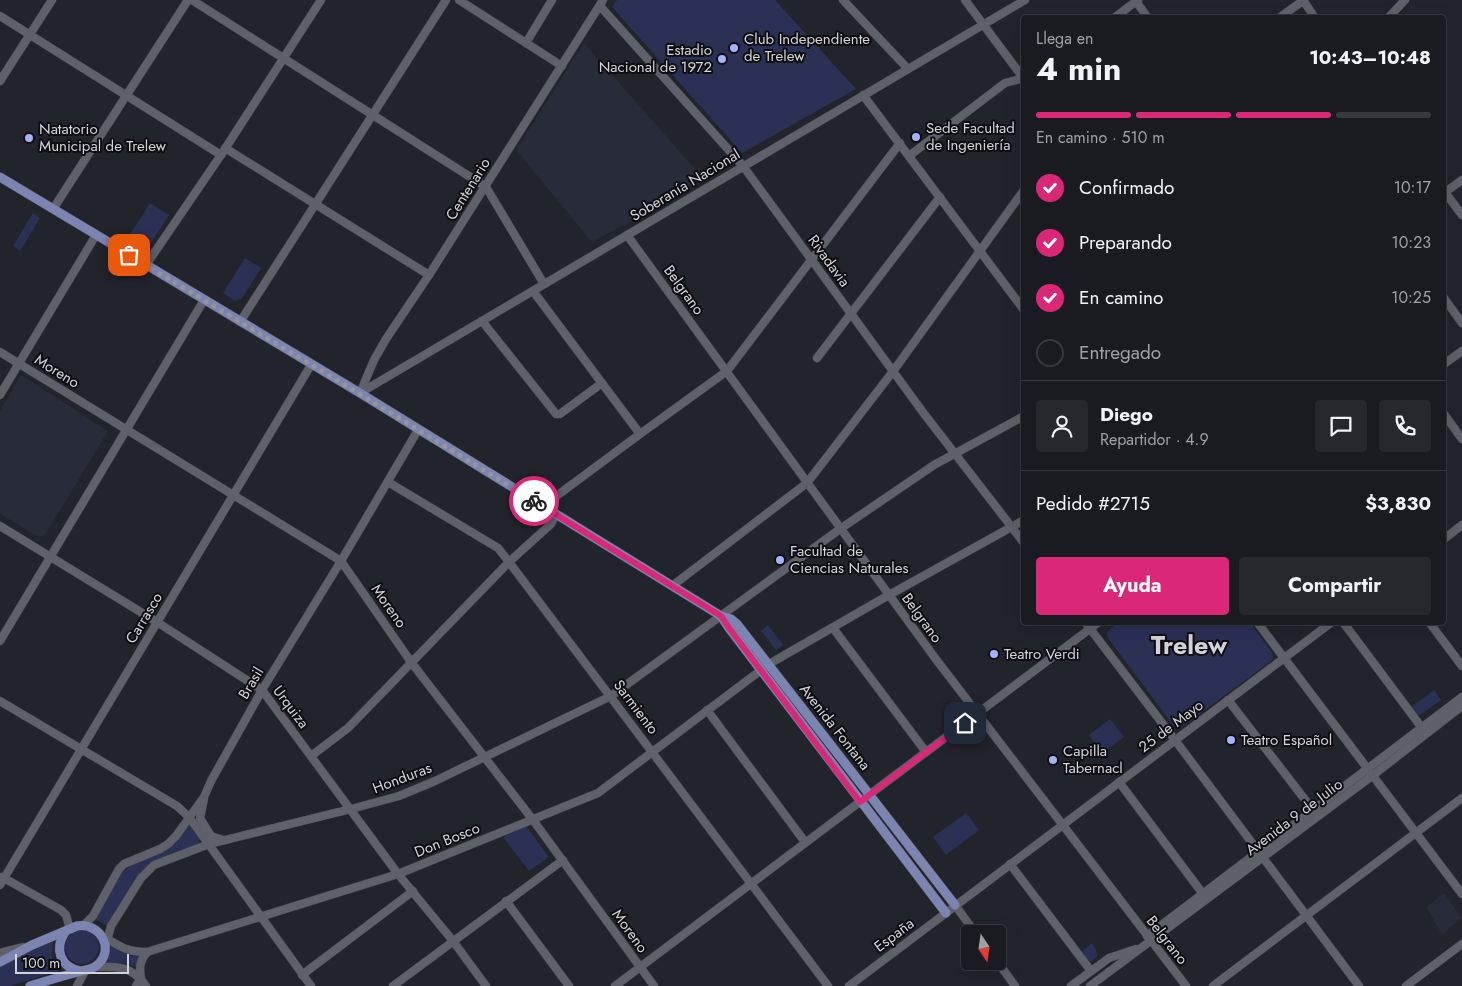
<!DOCTYPE html>
<html lang="es">
<head>
<meta charset="utf-8">
<style>
	:root { --surface:#1a1b20; --page:#27282d; --text:#f1f3f6; --muted:#9fa1a5; --line:#38393e; --accent:#db2777 }
	body { margin:0; font-family:Jost,sans-serif; background:var(--page); color:var(--text); height:100vh; display:flex; flex-direction:column; font-size:19px; white-space:nowrap }
	* { box-sizing:border-box; margin:0 }
	p { font-size:16px; color:var(--muted) }
	.icon { flex:none; width:28px; height:28px; fill:none; stroke:currentColor; stroke-width:2; stroke-linecap:round; stroke-linejoin:round }
	.map { position:relative; flex:1; overflow:hidden }
	.drawer { position:absolute; left:1021px; top:15px; width:425px; height:610px; display:flex; flex-direction:column; background:var(--surface); border-radius:5px; box-shadow:0 5px 20px #0002,0 0 0 1px var(--line) }
	.drawer>* { flex:none }
	.needle { width:32px; rotate:167deg }
	.buttons { position:absolute; left:961px; top:925px; display:grid; gap:10px }
	.buttons a { display:grid; place-items:center; width:45px; height:45px; border-radius:5px; background:var(--surface); box-shadow:0 5px 20px #0002,0 0 0 1px var(--line); font-size:25px }
	.scale { position:absolute; left:15px; bottom:12px; width:114px; box-sizing:border-box; padding-left:5px; border:2px solid #d3d4d9; border-top:0; font-size:14px; line-height:18px; white-space:nowrap; color:#d3d4d9; -webkit-text-stroke:4px #0d0d11; paint-order:stroke }
	.pin { position:absolute; display:grid; place-items:center; width:42px; height:42px; color:#fff; margin:-21px; border-radius:10px; box-shadow:0 2px 8px #0006 }
	.courier { position:absolute; display:grid; place-items:center; width:50px; height:50px; margin:-25px; border:4px solid #db2777; border-radius:50%; background:#fff; color:#222; box-shadow:0 1px 6px #0007 }
	.overview em { font-style:normal; font-weight:700 }
	.overview div { display:flex; flex-direction:column-reverse }
	.overview { display:flex; align-items:center; justify-content:space-between; height:85px; padding:0 15px }
	h1 { font-size:32px; font-weight:700; line-height:38px }
	.bar { display:grid; grid-template-columns:repeat(4,1fr); gap:8px 5px; align-content:center; height:60px; padding:0 15px }
	.bar i { height:6px; border-radius:4px; background:var(--line) }
	.bar .selected { background:var(--accent) }
	.bar p { grid-column:span 4 }
	.line { display:flex; align-items:center; gap:12px; padding:0 15px; border-top:1px solid var(--line) }
	.line div { flex:1 }
	.round { display:grid; place-items:center; flex:none; width:52px; height:52px; border-radius:5px; background:var(--page) }
	ol { padding:0 15px; list-style:none }
	li { display:flex; align-items:center; gap:15px; height:55px }
	li p { margin-inline-start:auto }
	li .icon { padding:5px; border-radius:50%; background:var(--accent); color:#fff; stroke-width:4 }
	li:last-child { color:var(--muted) }
	li i { width:28px; height:28px; border:2px solid var(--line); border-radius:50% }
	.action { display:flex; gap:10px; margin-top:auto; padding:10px 15px }
	.action a { flex:1; height:58px; border-radius:5px; background:var(--accent); color:#fff; font-size:20px; font-weight:700; line-height:58px; text-align:center }
	.action a+a { background:var(--page); color:var(--text) }
	.map>svg:first-child { display:block }
	.built { fill:#282b38 }
	.green { fill:#2b3055 }
	.lines { fill:none; stroke-linecap:round; stroke-linejoin:round }
	.minor-casing { stroke:#404147; stroke-width:9 }
	.major-casing { stroke:#404147; stroke-width:10 }
	.minor { stroke:#5f616a; stroke-width:8 }
	.major { stroke:#7c84b1; stroke-width:9 }
	.done { stroke:#95969c; stroke-width:5; stroke-dasharray:0 9 }
	.route { stroke:#db2777; stroke-width:6 }
	.poi-dot { fill:#a4b1fc; stroke:#0d0d11; stroke-width:2 }
	.labels { text-anchor:middle; dominant-baseline:central; stroke-width:4; stroke-linejoin:round; paint-order:stroke }
	.poi-label { font-size:15px; fill:#d3d4d9; stroke:#0d0d11; text-anchor:start }
	.street-label { font-size:15px; fill:#d3d4d9; stroke:#0d0d11 }
	.town-label { font-size:25px; font-weight:bold; fill:#d3d4d9; stroke:#0d0d11 }
</style>
</head>
<body>
<div class="map">
<svg width="1462" height="986" viewBox="0 0 1462 986">
	<rect width="100%" height="100%" fill="#22242b"/>
	<g class="built">
		<polygon points="584,43 703,178 645,214 592,242 516,150"/>
		<polygon points="21,375 108,431 45,535 39,537 0,514 0,411"/>
		<polygon points="1444,893 1462,918 1442,934 1426,907"/>
	</g>
	<g class="green">
		<polygon points="617,0 775,0 856,89 742,153 612,7"/>
		<polygon points="150,203 169,215 151,243 143,245 129,236"/>
		<polygon points="33,213 40,218 20,251 13,246"/>
		<polygon points="245,258 261,268 242,298 235,301 223,293"/>
		<polygon points="1119,622 1250,623 1272,652 1273,657 1271,661 1182,727 1177,728 1173,725 1108,638 1107,632"/>
		<polygon points="768,625 783,645 776,650 761,631"/>
		<polygon points="1434,690 1441,700 1420,715 1416,715 1411,707"/>
		<polygon points="1110,719 1124,737 1102,753 1089,735"/>
		<polygon points="966,813 979,830 946,855 933,837"/>
		<polygon points="190,825 200,838 197,845 151,864 141,871 108,926 95,919 122,872 133,865 162,852"/>
		<polygon points="526,826 549,857 529,871 503,837"/>
		<circle cx="82" cy="947" r="17"/>
		<polygon points="53,940 52,957 64,969 10,986 0,986 0,966"/>
		<polygon points="1092,943 1096,950 1097,956 1092,961 1088,961 1081,952"/>
		<polygon points="111,946 128,955 139,956 136,967 124,963 104,963 107,959"/>
	</g>
	<g class="lines">
		<defs>
			<g id="minor">
				<polyline points="192,0 486,187 544,284"/>
				<polyline points="459,0 562,66"/>
				<polyline points="843,0 908,69"/>
				<polyline points="965,0 1024,79"/>
				<polyline points="1135,0 1148,18"/>
				<polyline points="1303,0 1315,18"/>
				<polyline points="600,6 743,166 925,415 1024,543"/>
				<polyline points="0,16 221,155"/>
				<polyline points="1114,18 1138,0"/>
				<polyline points="1279,18 1304,0"/>
				<polyline points="1388,18 1405,0"/>
				<polyline points="526,43 552,0"/>
				<polyline points="0,81 52,0"/>
				<polyline points="863,95 1024,310"/>
				<polyline points="225,148 429,275"/>
				<polyline points="909,156 1005,83 1024,78"/>
				<polyline points="1444,191 1462,215"/>
				<polyline points="1444,193 1462,180"/>
				<polyline points="53,209 188,0"/>
				<polyline points="627,235 935,658 1186,986"/>
				<polyline points="146,265 221,155 321,0"/>
				<polyline points="533,291 640,434"/>
				<polyline points="1444,298 1462,323"/>
				<polyline points="482,321 556,414 560,414 602,383"/>
				<polyline points="240,322 446,0"/>
				<polyline points="0,352 341,561 411,662 533,820 654,986"/>
				<polyline points="817,358 940,197"/>
				<polyline points="1444,364 1462,351"/>
				<polyline points="360,393 1025,0"/>
				<polyline points="360,393 374,360 386,339 429,275 603,0"/>
				<polyline points="0,395 96,235"/>
				<polyline points="1444,414 1462,439"/>
				<polyline points="388,482 498,548 509,562 828,986"/>
				<polyline points="543,506 640,434 727,371 900,143"/>
				<polyline points="0,526 157,622 262,690 398,874 453,941 486,986"/>
				<polyline points="1444,539 1462,525"/>
				<polyline points="672,586 807,483 894,370 1024,190"/>
				<polyline points="1085,622 1175,740 1359,986"/>
				<polyline points="1257,622 1462,894"/>
				<polyline points="1343,622 1422,728"/>
				<polyline points="1429,622 1462,666"/>
				<polyline points="833,628 926,752"/>
				<polyline points="0,641 204,300"/>
				<polyline points="1228,700 1313,810"/>
				<polyline points="0,701 177,806 189,817 311,986"/>
				<polyline points="707,710 805,842"/>
				<polyline points="311,756 348,728 509,562 551,524 556,514"/>
				<polyline points="1119,782 1203,894"/>
				<polyline points="204,799 200,818 211,836 223,840"/>
				<polyline points="1010,864 1091,971"/>
				<polyline points="2,877 61,910 66,915 70,929"/>
				<polyline points="0,885 311,365"/>
				<polyline points="506,901 569,986"/>
				<polyline points="955,905 976,934"/>
				<polyline points="84,925 93,916 119,869 124,864 160,849 168,844 176,836 204,797 211,781 262,690 341,561 418,430"/>
				<polyline points="1147,936 1462,697"/>
				<path d="M104 937C121 947 127 952 147 952L398 874 598 793 769 664 889 595 1024 520"/>
				<polyline points="105,948 111,926 141,878 154,865 209,844 351,809 399,796 435,781 611,696 840,529 934,465 1024,416"/>
				<polyline points="0,953 23,947"/>
				<polyline points="997,961 1015,986"/>
				<path d="M95 967C118 966 132 966 146 986"/>
				<polyline points="302,975 413,891"/>
				<polyline points="77,986 85,971"/>
				<path d="M136 986 141 978C139 967 140 960 147 952"/>
				<polyline points="393,986 563,860"/>
				<polyline points="615,986 1099,622"/>
				<polyline points="849,986 1332,622"/>
				<polyline points="1071,986 1109,958 1136,949"/>
				<polyline points="1090,986 1372,776 1462,706"/>
				<polyline points="1213,986 1462,798"/>
				<polyline points="1406,986 1462,944"/>
			</g>
			<g id="major">
				<polyline points="0,177 360,393 721,616 731,619 737,624 955,905"/>
				<polyline points="721,616 729,628 946,913"/>
				<path d="M65 932C54 949 60 967 80 971"/>
				<path d="M0 962 32 945 77 926C101 922 116 951 96 966 91 970 84 970 78 972 62 976 46 981 30 986"/>
			</g>
		</defs>
		<use href="#minor" class="minor-casing"/>
		<use href="#major" class="major-casing"/>
		<use href="#minor" class="minor"/>
		<use href="#major" class="major"/>
	</g>
	<g class="lines">
		<polyline class="done" points="129,255 360,394 534,501"/>
		<polyline class="route" points="534,501 721,616 729,628 860,802 965,723"/>
	</g>
	<g class="poi-dot">
		<circle cx="734" cy="48" r="5"/>
		<circle cx="722" cy="59" r="5"/>
		<circle cx="916" cy="137" r="5"/>
		<circle cx="29" cy="138" r="5"/>
		<circle cx="780" cy="560" r="5"/>
		<circle cx="994" cy="654" r="5"/>
		<circle cx="1231" cy="740" r="5"/>
		<circle cx="1053" cy="760" r="5"/>
	</g>
	<g class="labels">
		<g class="poi-label">
			<text x="744" y="39">Club Independiente<tspan x="744" dy="17">de Trelew</tspan></text>
			<text x="712" y="50" text-anchor="end">Estadio<tspan x="712" dy="17">Nacional de 1972</tspan></text>
			<text x="926" y="128">Sede Facultad<tspan x="926" dy="17">de Ingeniería</tspan></text>
			<text x="39" y="129">Natatorio<tspan x="39" dy="17">Municipal de Trelew</tspan></text>
			<text x="790" y="551">Facultad de<tspan x="790" dy="17">Ciencias Naturales</tspan></text>
			<text x="1004" y="654">Teatro Verdi</text>
			<text x="1241" y="740">Teatro Español</text>
			<text x="1063" y="751">Capilla<tspan x="1063" dy="17">Tabernacl</tspan></text>
		</g>
		<g class="street-label">
			<text transform="translate(685 185) rotate(-31)">Soberanía Nacional</text>
			<text transform="translate(468 189) rotate(-58)">Centenario</text>
			<text transform="translate(829 261) rotate(54)">Rivadavia</text>
			<text transform="translate(684 290) rotate(54)">Belgrano</text>
			<text transform="translate(57 371) rotate(32)">Moreno</text>
			<text transform="translate(389 606) rotate(55)">Moreno</text>
			<text transform="translate(144 618) rotate(-59)">Carrasco</text>
			<text transform="translate(922 618) rotate(54)">Belgrano</text>
			<text transform="translate(251 683) rotate(-59)">Brasil</text>
			<text transform="translate(291 707) rotate(53)">Urquiza</text>
			<text transform="translate(636 707) rotate(53)">Sarmiento</text>
			<text transform="translate(1171 726) rotate(-37)">25 de Mayo</text>
			<text transform="translate(835 727) rotate(52)">Avenida Fontana</text>
			<text transform="translate(402 778) rotate(-21)">Honduras</text>
			<text transform="translate(1294 817) rotate(-37)">Avenida 9 de Julio</text>
			<text transform="translate(447 840) rotate(-22)">Don Bosco</text>
			<text transform="translate(630 931) rotate(54)">Moreno</text>
			<text transform="translate(894 935) rotate(-37)">España</text>
			<text transform="translate(1167 940) rotate(52)">Belgrano</text>
		</g>
		<g class="town-label">
			<text x="1189" y="645">Trelew</text>
		</g>
	</g>
</svg>
<div class="buttons">
<a><svg class="needle" viewBox="-14 -14 28 28"><path d="M0-13l5 13h-10z" fill="#e53935"/><path d="M0 13l5-13h-10z" fill="#9fa1a5"/></svg></a>
</div>
<div class="scale">100 m</div>
<div class="pin" style="left:129px;top:255px;background:#ea580c"><svg class="icon" aria-label="bag" viewBox="0 0 24 24"><path d="M5 8h14l-1 12H6zM9 8a3 3 0 0 1 6 0"/></svg></div>
<div class="pin" style="left:965px;top:723px;background:#1f2937"><svg class="icon" aria-label="home" viewBox="0 0 24 24"><path d="M3 11l9-7 9 7M6 9v11h12V9"/></svg></div>
<div class="courier" style="left:534px;top:501px"><svg class="icon" aria-label="bike" viewBox="0 0 24 24"><circle cx="6" cy="16" r="4"/><circle cx="18" cy="16" r="4"/><path d="M6 16l4-8h5l3 8M10 8l3 8H6M13 5h3"/></svg></div>
<section class="drawer">
<div class="overview"><div><h1>4 min</h1><p>Llega en</p></div><em>10:43–10:48</em></div>
<div class="bar"><i class="selected"></i><i class="selected"></i><i class="selected"></i><i></i><p>En camino · 510 m</p></div>
<ol>
<li><svg class="icon" aria-label="check" viewBox="0 0 24 24"><path d="M5 12l5 5 9-10"/></svg>Confirmado<p>10:17</p></li>
<li><svg class="icon" aria-label="check" viewBox="0 0 24 24"><path d="M5 12l5 5 9-10"/></svg>Preparando<p>10:23</p></li>
<li><svg class="icon" aria-label="check" viewBox="0 0 24 24"><path d="M5 12l5 5 9-10"/></svg>En camino<p>10:25</p></li>
<li><i></i>Entregado</li>
</ol>
<div class="line" style="height:90px"><a class="round"><svg class="icon" aria-label="person" viewBox="0 0 24 24"><circle cx="12" cy="8" r="4"/><path d="M4 21q1-7 8-7t8 7"/></svg></a><div><b>Diego</b><p>Repartidor · 4.9</p></div><a class="round"><svg class="icon" aria-label="chat" viewBox="0 0 24 24"><path d="M4 5h16v11H9l-5 4z"/></svg></a><a class="round"><svg class="icon" aria-label="phone" viewBox="0 0 24 24"><path d="M5 4h4l2 5-3 2q2 4 5 5l2-3 5 2v4C11 20 4 13 5 4z"/></svg></a></div>
<div class="line" style="height:65px"><div>Pedido #2715</div><b>$3,830</b></div>
<div class="action"><a>Ayuda</a><a>Compartir</a></div>
</section>
</div>
</body>
</html>
